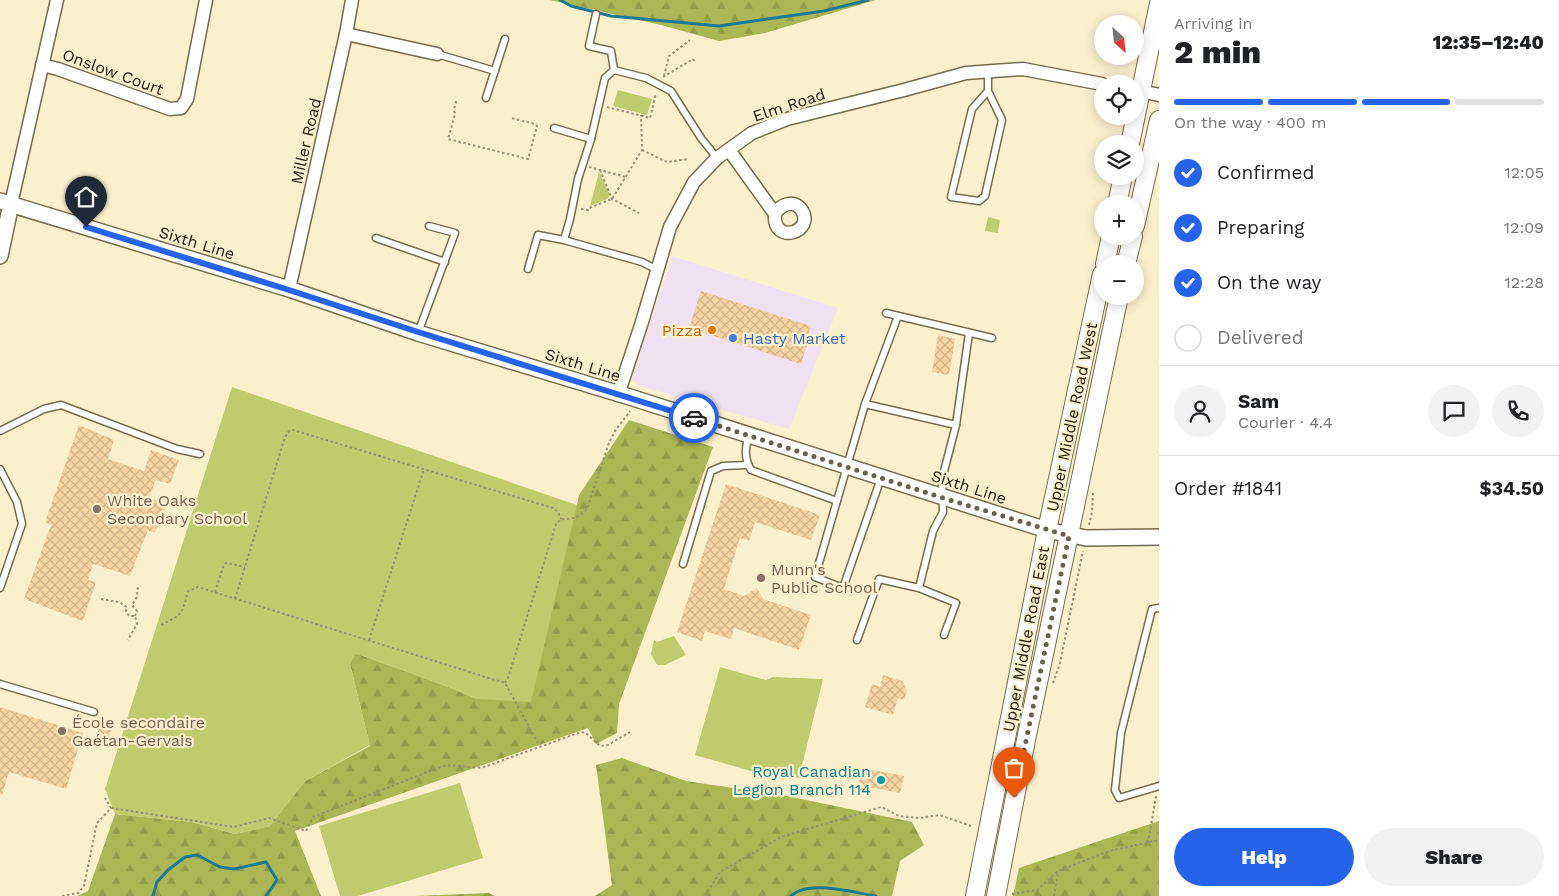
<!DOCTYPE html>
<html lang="en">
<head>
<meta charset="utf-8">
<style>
	:root { --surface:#fff; --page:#f2f2f2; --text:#202124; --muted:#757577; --line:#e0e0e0; --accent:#2563eb }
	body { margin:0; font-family:"Work Sans",sans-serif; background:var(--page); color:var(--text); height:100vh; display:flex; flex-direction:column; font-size:19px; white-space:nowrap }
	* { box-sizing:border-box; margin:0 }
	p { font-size:16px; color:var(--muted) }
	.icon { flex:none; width:28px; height:28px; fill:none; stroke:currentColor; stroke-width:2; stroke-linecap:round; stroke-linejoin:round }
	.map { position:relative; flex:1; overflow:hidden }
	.side { display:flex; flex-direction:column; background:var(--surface); width:400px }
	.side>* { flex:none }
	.needle { width:32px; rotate:153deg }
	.controls { position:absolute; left:1094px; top:15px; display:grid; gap:10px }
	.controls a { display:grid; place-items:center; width:50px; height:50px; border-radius:50%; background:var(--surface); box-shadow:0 2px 12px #0003; font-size:25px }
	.pin { position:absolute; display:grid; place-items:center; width:42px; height:42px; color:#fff; margin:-51px -21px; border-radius:50% 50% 50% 0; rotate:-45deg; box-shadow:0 0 5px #0007 }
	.pin .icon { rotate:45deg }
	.courier { position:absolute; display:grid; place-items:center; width:50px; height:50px; margin:-25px; border:4px solid #2563eb; border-radius:50%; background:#fff; color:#222; box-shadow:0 1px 6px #0007 }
	.head em { font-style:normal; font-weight:800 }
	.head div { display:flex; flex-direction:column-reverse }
	.head { display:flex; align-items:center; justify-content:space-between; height:85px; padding:0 15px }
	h1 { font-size:32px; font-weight:800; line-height:38px }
	.bar { display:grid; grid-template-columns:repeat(4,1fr); gap:8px 5px; align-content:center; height:60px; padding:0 15px }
	.bar i { height:6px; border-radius:4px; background:var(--line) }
	.bar .active { background:var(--accent) }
	.bar p { grid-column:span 4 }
	.line { display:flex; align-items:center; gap:12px; padding:0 15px; border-top:1px solid var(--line) }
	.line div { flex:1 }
	.round { display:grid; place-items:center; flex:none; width:52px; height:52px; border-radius:26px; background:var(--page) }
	ol { padding:0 15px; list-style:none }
	li { display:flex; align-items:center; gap:15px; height:55px }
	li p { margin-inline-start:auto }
	li .icon { padding:5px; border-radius:50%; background:var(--accent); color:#fff; stroke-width:4 }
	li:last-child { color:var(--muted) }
	li i { width:28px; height:28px; border:2px solid var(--line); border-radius:50% }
	.action { display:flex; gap:10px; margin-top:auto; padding:10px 15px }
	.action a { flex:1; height:58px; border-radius:30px; background:var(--accent); color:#fff; font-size:20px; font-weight:800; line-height:58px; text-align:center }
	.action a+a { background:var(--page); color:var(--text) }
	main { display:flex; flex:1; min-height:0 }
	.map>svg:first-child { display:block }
	.commercial { fill:#f1e0f2 }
	.forest { fill:url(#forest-firs) }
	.park { fill:#bfcb6c }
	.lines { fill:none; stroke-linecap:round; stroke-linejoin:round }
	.stream { stroke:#1c7a95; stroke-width:3 }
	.building { fill:url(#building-cross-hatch) }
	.service-casing { stroke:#766c4b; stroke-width:9 }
	.minor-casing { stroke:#766c4b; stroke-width:15 }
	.tertiary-casing { stroke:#766c4b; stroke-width:18 }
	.secondary-casing { stroke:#766c4b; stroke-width:20 }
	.path { stroke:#989076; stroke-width:2; stroke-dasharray:2.5 2.5; stroke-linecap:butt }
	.service { stroke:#fff; stroke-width:6 }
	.minor { stroke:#fff; stroke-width:12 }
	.tertiary { stroke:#fff; stroke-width:15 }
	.secondary { stroke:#fff; stroke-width:18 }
	.done { stroke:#68624d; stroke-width:5; stroke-dasharray:0 9 }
	.route { stroke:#2563eb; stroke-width:6 }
	.food-dot { fill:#e8710a; stroke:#fbf0cc; stroke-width:2 }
	.shop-dot { fill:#3f7fe0; stroke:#fbf0cc; stroke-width:2 }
	.education-dot { fill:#8d6e63; stroke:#fbf0cc; stroke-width:2 }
	.culture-dot { fill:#0f9aa8; stroke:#fbf0cc; stroke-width:2 }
	.labels { text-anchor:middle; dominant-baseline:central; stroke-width:4.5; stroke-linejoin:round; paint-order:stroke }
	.street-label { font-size:16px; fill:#191508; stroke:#fbf0cc }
	.food-label { font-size:16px; fill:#c56008; stroke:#fbf0cc; text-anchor:end }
	.shop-label { font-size:16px; fill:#366cbe; stroke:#fbf0cc; text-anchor:start }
	.education-label { font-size:16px; fill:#785e54; stroke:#fbf0cc; text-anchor:start }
	.culture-label { font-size:16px; fill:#0d838f; stroke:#fbf0cc; text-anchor:end }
</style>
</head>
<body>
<main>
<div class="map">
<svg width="1159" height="896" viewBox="0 0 1159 896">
	<defs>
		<pattern id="forest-firs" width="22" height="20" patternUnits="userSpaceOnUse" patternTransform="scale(1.25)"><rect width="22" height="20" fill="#abb754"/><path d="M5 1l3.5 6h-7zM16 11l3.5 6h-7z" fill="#939c48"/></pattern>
		<pattern id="building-cross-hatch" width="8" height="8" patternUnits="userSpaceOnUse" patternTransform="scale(1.25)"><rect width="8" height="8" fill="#f6d3a2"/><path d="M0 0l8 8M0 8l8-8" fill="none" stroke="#d2b48a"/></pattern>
	</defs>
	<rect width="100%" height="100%" fill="#fbf0cc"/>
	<polygon class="commercial" points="672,256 838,308 789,429 639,386 632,379"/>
	<g class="forest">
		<polygon points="550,0 876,0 765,33 719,41 661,25"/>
		<polygon points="629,420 713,447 619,704 617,733 596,744 588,728 295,831 321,896 77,896 88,891 115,814 192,822 235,834 270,826 305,781 370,746 350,664 355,653 449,687 477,699 577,505 579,495"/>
		<polygon points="622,758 686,781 782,795 912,822 924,845 900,861 892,896 595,896 612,885 596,765"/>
		<polygon points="1159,821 1159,896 1013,896 1019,868"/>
		<polygon points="489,893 495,896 412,896 414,896"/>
	</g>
	<g class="park">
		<polygon points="618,90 652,99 647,115 613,106"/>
		<polygon points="599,172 610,195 607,199 590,206"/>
		<polygon points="988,217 1000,220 998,233 985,231"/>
		<polygon points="232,387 577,505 531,702 477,699 449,687 355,653 350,664 370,745 305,781 270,826 235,834 192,822 115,814 105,789"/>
		<polygon points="674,636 686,655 665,665 657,665 651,654 654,640 657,642"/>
		<polygon points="720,667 766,680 773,677 823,679 799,778 767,770 765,775 695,755"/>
		<polygon points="460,783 483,858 358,896 340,896 319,826"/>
	</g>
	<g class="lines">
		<g class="stream">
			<polyline points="560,0 571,6 611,16 719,26 824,11 868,0"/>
			<polyline points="153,896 157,882 168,870 185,857 197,855 220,867 234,869 266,862 277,880 266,896"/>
			<path d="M791 896C808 879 855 893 876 896"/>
		</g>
	</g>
	<g class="building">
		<polygon points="701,291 811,326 806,341 808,342 801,364 689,328"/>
		<polygon points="938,335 955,339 949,375 932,372"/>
		<polygon points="79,425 114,440 108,459 144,471 151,450 179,460 170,484 156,480 149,497 167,505 155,533 148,530 130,576 93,564 88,580 96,582 83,621 24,599 51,525 45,522"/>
		<polygon points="726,484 820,515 811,540 755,522 749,541 740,538 724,589 744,596 757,588 763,599 811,615 799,650 734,628 731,639 705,631 702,641 677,632"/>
		<polygon points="883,675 902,681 907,690 904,700 898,698 893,715 865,707 872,684 880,687"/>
		<polygon points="0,707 83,733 66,789 9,772 2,795 0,794"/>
		<polygon points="102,718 114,722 107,743 95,739"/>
		<polygon points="862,769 867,770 868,769 904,776 900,793 858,785"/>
	</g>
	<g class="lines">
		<defs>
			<g id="service">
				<polyline points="596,14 589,46 611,51 614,70"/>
				<polyline points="437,54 495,71"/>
				<polyline points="988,91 972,109 951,197 979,201 985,196 1002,120 988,91 988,70"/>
				<polyline points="486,98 505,39"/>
				<polyline points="554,128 591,139"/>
				<polyline points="376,238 445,262"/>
				<polyline points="528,269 538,235 564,240"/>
				<polyline points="656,269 642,262 564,240 570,219 578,179 591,139 605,78 614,70 646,78 671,91 701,138 717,158"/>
				<polyline points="886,313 992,338"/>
				<polyline points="418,333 455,233 429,226"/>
				<polyline points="865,404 956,425"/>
				<polyline points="0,431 44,409 61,405 177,449 200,454"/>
				<path d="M749 435C745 448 744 458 751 470L837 501"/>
				<polyline points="0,469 17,502 22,524 0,588"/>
				<polyline points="881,478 843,588 815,577 865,404 898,316"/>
				<polyline points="683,564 711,471 723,466 747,465"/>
				<polyline points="919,588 933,531 943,512 942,479 956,425 969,333"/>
				<polyline points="1159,608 1152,609 1121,733 1115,790 1119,798 1159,786"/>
				<polyline points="857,640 879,579 919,588 956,603 944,635"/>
				<polyline points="0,684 94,712"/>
			</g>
			<g id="minor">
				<polyline points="346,34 437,54"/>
				<polyline points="42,65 58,69 170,109 181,108 187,99 206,0"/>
				<polyline points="1135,90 1159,95"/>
				<path d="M729 150 775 214C772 246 817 232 801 209 793 199 780 205 775 214"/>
				<polyline points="11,204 57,0"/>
				<polyline points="289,289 346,34 352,0"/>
				<polyline points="618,395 642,322 670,227 694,182 717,158 752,133 787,119 904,90 966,73 1023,69 1102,84"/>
			</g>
			<g id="tertiary">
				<polyline points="0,201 289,289 418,333 633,398 1047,530 1086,538 1159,537"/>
				<polyline points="0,256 11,204"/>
			</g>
			<g id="secondary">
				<polyline points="1130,144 1159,3"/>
				<polyline points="1117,204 1123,176"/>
				<polyline points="1135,226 1159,120"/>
				<polyline points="1105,264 1111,236"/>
				<polyline points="1126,264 1133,236"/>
				<polyline points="975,896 1047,530 1102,274"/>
				<polyline points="996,896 1026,740 1119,296"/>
			</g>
		</defs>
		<use href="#service" class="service-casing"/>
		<use href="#minor" class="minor-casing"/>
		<use href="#tertiary" class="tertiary-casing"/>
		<use href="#secondary" class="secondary-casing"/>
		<g class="path">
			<polyline points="664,76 669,56 690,40"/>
			<polyline points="663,77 693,59 696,63"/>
			<polyline points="456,101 454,110 455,114 448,139 528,159 537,126 535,124 511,118"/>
			<polyline points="607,107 650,118 656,93"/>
			<polyline points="642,150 667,162 689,159"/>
			<polyline points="589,167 626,177"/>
			<polyline points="600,170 612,199 639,213"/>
			<polyline points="581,209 588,210 589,208 612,199 642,150 641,115"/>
			<polyline points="1135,280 1136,273"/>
			<polyline points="1089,525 1092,512 1093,492"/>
			<polyline points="215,592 224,564 227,563 245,567"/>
			<polyline points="101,599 119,602 127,607 126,611 129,616 135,616 137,624 128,640"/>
			<polyline points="235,599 285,437 289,431 293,430 553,508 558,512 561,519"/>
			<polyline points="135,616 137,611 132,605 137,597 138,585"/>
			<path d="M161 625C183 614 182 614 188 591L198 587 505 683 539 745"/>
			<polyline points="369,640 424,469"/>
			<path d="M505 683 508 678 556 524 561 519C571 520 579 517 587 509L609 443 615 431 630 411"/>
			<polyline points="1053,683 1060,663 1083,551"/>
			<path d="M111 808 234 827 269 818 306 831 313 817 443 766C457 764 470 769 484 767L581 732 586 733 600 746 608 745 630 732"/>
			<polyline points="1148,843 1156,796"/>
			<polyline points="1012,894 1037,890 1058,871 1109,851 1159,840"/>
			<polyline points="62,896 78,893 84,886 97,823 111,808 105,798"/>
			<polyline points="705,896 720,872 781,837 881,807 899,816 919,818 940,815 971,826"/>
			<polyline points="1054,896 1058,871"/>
		</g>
		<use href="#service" class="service"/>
		<use href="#minor" class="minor"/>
		<use href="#tertiary" class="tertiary"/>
		<use href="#secondary" class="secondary"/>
	</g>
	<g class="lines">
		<polyline class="done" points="694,418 943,498 1069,536 1014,798"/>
		<polyline class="route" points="86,227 289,290 418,332 694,418"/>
	</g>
	<circle class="food-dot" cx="712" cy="330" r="5"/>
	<circle class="shop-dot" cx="733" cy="338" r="5"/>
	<g class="education-dot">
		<circle cx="97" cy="509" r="5"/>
		<circle cx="761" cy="578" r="5"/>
		<circle cx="62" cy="731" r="5"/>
	</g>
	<circle class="culture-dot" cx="881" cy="780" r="5"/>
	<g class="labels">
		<g class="street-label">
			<text transform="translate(113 72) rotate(20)">Onslow Court</text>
			<text transform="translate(789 105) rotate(-18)">Elm Road</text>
			<text transform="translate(306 141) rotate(-77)">Miller Road</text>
			<text transform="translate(197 243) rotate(17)">Sixth Line</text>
			<text transform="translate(583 365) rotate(17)">Sixth Line</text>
			<text transform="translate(1072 417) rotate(-78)">Upper Middle Road West</text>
			<text transform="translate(969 487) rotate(18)">Sixth Line</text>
			<text transform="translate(1026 639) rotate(-79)">Upper Middle Road East</text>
		</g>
		<g class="food-label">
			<text x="702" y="330">Pizza</text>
		</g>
		<g class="shop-label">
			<text x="743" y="338">Hasty Market</text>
		</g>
		<g class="education-label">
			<text x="107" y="500">White Oaks<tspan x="107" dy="18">Secondary School</tspan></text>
			<text x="771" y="569">Munn's<tspan x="771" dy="18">Public School</tspan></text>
			<text x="72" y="722">École secondaire<tspan x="72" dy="18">Gaétan-Gervais</tspan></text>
		</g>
		<g class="culture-label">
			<text x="871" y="771">Royal Canadian<tspan x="871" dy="18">Legion Branch 114</tspan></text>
		</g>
	</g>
</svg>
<div class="controls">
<a><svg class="needle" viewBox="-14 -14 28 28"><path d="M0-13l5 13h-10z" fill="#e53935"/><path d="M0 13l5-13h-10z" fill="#757577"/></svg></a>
<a><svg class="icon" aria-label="locate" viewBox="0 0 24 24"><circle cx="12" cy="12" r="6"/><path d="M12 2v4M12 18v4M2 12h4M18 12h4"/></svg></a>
<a><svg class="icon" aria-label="layers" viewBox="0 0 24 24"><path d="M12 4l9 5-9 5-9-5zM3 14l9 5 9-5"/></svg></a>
<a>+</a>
<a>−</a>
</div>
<div class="pin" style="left:1014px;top:798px;background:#ea580c"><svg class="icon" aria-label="bag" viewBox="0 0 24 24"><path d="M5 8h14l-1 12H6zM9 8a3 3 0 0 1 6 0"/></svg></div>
<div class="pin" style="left:86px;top:227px;background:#1f2937"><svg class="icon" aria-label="home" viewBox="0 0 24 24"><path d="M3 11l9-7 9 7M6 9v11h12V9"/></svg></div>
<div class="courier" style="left:694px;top:418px"><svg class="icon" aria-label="car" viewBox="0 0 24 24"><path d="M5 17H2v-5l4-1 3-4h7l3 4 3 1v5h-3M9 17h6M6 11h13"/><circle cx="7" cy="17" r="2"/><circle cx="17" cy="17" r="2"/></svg></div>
</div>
<section class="side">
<div class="head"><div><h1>2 min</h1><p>Arriving in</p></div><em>12:35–12:40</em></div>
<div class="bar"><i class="active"></i><i class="active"></i><i class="active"></i><i></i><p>On the way · 400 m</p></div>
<ol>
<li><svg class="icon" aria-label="check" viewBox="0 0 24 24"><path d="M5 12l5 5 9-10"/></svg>Confirmed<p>12:05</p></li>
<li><svg class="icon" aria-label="check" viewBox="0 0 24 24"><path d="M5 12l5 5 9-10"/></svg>Preparing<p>12:09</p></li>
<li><svg class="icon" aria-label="check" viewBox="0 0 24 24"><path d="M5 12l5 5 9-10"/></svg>On the way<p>12:28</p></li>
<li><i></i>Delivered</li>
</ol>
<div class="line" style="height:90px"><a class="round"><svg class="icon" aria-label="person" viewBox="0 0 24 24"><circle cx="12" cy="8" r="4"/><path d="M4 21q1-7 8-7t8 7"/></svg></a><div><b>Sam</b><p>Courier · 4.4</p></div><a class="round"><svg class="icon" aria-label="chat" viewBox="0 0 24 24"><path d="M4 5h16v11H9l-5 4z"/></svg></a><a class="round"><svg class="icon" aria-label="phone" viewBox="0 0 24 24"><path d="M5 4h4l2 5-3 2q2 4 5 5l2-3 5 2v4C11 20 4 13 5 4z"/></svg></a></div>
<div class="line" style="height:65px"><div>Order #1841</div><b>$34.50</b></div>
<div class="action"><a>Help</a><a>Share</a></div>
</section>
</main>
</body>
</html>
